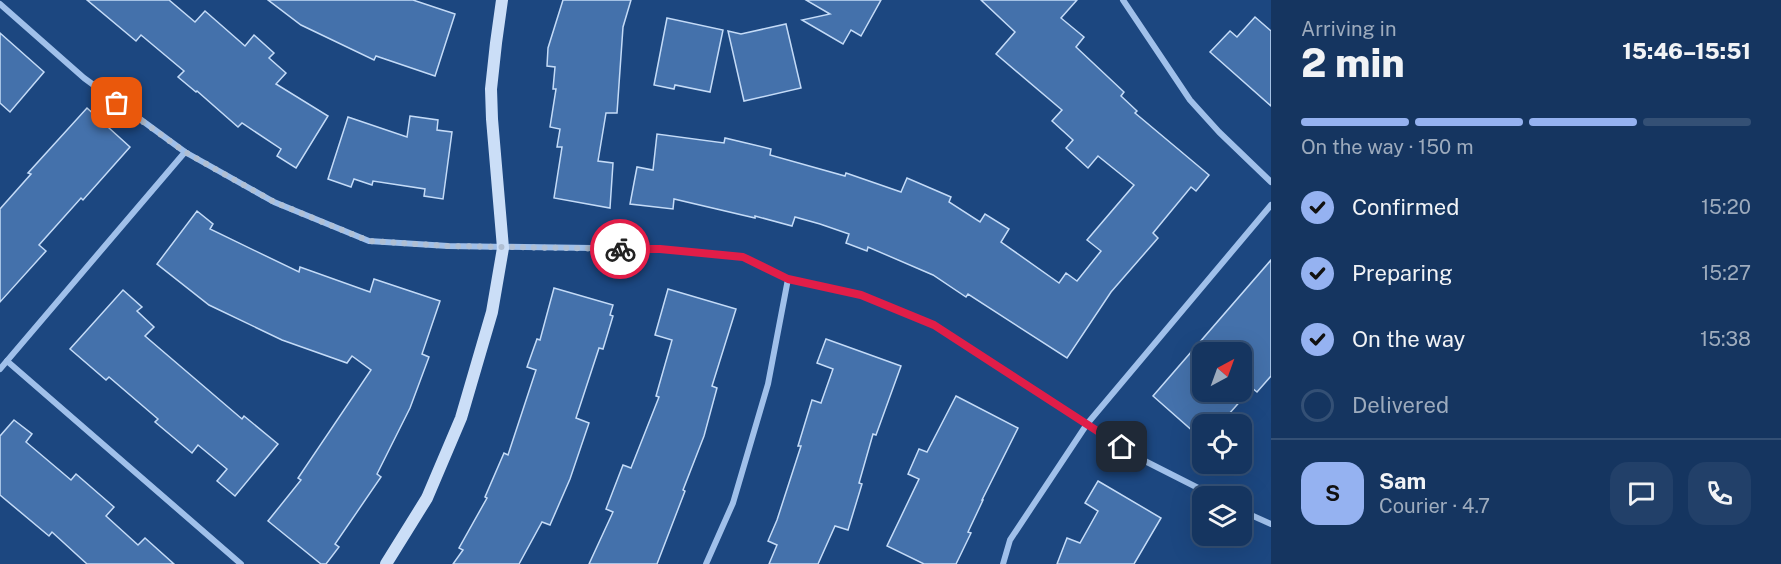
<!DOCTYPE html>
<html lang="en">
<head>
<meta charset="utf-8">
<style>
	:root { --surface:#153560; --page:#224069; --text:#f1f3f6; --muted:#9dabbd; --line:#345075; --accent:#95b2f1 }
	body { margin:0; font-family:"Public Sans",sans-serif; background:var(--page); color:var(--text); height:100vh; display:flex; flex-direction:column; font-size:22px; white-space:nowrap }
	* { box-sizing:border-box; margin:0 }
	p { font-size:20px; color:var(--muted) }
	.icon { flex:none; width:33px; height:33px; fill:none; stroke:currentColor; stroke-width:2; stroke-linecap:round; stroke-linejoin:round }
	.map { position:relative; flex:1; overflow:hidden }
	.side { display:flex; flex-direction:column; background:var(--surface); width:510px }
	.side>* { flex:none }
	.needle { width:39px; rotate:41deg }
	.fabs { position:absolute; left:1192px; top:342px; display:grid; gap:12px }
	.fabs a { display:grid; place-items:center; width:60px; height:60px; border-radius:12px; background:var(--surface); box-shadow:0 6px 24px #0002,0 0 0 2px var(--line); font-size:30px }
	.pin { position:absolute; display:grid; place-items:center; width:51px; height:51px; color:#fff; margin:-26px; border-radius:12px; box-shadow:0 3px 9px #0006 }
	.courier { position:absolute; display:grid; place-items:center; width:60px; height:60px; margin:-30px; border:4px solid #e11d48; border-radius:50%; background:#fff; color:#222; box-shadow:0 2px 8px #0007 }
	.head em { font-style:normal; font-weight:800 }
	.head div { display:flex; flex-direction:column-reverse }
	.head { display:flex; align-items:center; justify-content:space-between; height:102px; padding:0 30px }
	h1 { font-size:39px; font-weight:800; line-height:45px }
	.bar { display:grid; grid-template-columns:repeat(4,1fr); gap:9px 6px; align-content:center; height:72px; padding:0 30px }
	.bar i { height:8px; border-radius:4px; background:var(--line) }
	.bar .selected { background:var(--accent) }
	.bar p { grid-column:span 4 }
	.line { display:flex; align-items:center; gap:15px; padding:0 30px; border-top:2px solid var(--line) }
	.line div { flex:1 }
	.round { display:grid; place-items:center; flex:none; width:63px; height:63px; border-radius:18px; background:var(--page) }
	ol { padding:0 30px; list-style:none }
	li { display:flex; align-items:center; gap:18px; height:66px }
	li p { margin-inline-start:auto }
	li .icon { padding:6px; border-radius:50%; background:var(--accent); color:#111; stroke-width:4 }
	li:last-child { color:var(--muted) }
	li i { width:33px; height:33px; border:3px solid var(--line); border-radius:50% }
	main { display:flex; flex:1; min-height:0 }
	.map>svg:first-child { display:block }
	.building { fill:#4471ab; stroke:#c4dbf7; stroke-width:1.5; fill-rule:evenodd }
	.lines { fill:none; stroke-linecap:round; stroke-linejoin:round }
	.street { stroke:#a0c0ea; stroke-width:6 }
	.secondary { stroke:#cbdef7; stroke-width:12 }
	.done { stroke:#b0bfd3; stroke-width:6; stroke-dasharray:0 10.8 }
	.route { stroke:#e11d48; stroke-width:8 }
</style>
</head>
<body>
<main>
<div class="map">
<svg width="1271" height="564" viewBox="0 0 1271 564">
	<rect width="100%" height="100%" fill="#1c4780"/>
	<g class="building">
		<polygon points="87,0 169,0 195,22 205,11 245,46 254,35 274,53 269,58 286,73 276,84 328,116 296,168 277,156 281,149 242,123 238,127 197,91 196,92 178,77 184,71 141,35 136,41"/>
		<polygon points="268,0 413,0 455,14 435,76 376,56 374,60 301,25"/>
		<polygon points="563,0 631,0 623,27 617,113 606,113 598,161 613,163 610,208 554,198 562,147 557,147 560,129 550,127 556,89 553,89 555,67 547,66 548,48"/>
		<polygon points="806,0 881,0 861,36 851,30 843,44 802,20 830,14"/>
		<polygon points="981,0 1077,0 1061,18 1084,37 1076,47 1124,92 1121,96 1137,111 1135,113 1209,175 1196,191 1191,187 1153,233 1158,238 1111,292 1067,358 968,294 966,297 933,275 868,247 867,251 846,243 849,234 820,224 795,217 792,226 755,216 755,218 674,199 673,209 630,204 637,167 653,170 657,134 724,143 725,138 771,149 770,155 845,176 846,173 901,192 907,178 951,197 949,202 980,222 985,214 1009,229 1001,242 1059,283 1066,273 1077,281 1101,251 1087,240 1134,185 1098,156 1088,168 1066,148 1073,140 1052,121 1062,110 996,54 1015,32"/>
		<polygon points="1255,17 1271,31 1271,106 1210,52 1230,31 1237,37"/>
		<polygon points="667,18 723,30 710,92 675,85 674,89 654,85"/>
		<polygon points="786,24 801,88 744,101 728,31 741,34"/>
		<polygon points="0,33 44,72 10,112 0,103"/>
		<polygon points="87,108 130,147 83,200 81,198 39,245 46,251 0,302 0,209 31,174 28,173"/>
		<polygon points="410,116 438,120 437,130 452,132 443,199 424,196 425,189 373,181 372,185 354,179 351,187 328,179 348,117 407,137"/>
		<polygon points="197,211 213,224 210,229 299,272 300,267 370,292 374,279 440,301 422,354 429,357 410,408 377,474 381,477 335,544 339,547 326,564 321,564 268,521 301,480 298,478 371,370 352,356 347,363 282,340 209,305 157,264"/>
		<path d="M1271 260V376L1257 392 1252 388 1220 424H1203V440L1153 396ZM1203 352H1242V392H1203Z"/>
		<polygon points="554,288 613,305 610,315 613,316 603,349 599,348 576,418 589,423 570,479 550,525 542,522 519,564 453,564 463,550 459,548 487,498 485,497 504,453 508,455 536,370 527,367 537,339 540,340"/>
		<polygon points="668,289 736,309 712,386 717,388 704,436 683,490 685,491 657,564 589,564 613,512 606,509 623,465 631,468 659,397 656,396 672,340 655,335"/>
		<polygon points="123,290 142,307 137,311 154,327 145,336 242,419 244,416 278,444 235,496 217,481 227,469 198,445 192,453 155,422 158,419 109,377 106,380 70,349"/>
		<polygon points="826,339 901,366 876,435 873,434 859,483 862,484 848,530 835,526 818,564 769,564 777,545 768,541 777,520 801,446 798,446 812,400 821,403 833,369 817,363"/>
		<polygon points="956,396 1018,428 982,500 983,500 968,532 971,533 956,564 924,564 887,546 919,479 908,474 919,449 927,452"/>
		<polygon points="14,420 32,434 26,442 71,480 76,474 114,507 106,516 138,545 145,538 174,564 87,564 52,532 49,536 0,495 0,436"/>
		<polygon points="1098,481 1161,518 1134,564 1057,564 1067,538 1080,543 1098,511 1085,503"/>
	</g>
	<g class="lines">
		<g class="street">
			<polyline points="1123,0 1190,100 1219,132 1271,182"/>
			<polyline points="0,4 84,78 185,152 274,202 369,241 448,246 660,249 743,257 788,279 861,295 934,325 1139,458 1214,496"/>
			<polyline points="7,361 241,564"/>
			<polyline points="0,369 185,152"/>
			<polyline points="1242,511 1271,524"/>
			<polyline points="706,564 733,503 768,384 788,279"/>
			<polyline points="1003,564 1010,540 1087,424 1271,205"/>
		</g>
		<polyline class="secondary" points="386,564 427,498 461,418 492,312 503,248 492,119 491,89 496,43 502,0"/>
	</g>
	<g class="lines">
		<polyline class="done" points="117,103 185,152 274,202 369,241 448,246 620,249"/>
		<polyline class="route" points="620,249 660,249 743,257 788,279 861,295 934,325 1122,447"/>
	</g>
</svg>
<div class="fabs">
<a><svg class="needle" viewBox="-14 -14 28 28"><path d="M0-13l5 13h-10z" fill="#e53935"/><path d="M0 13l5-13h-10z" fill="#9dabbd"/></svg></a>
<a><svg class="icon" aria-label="locate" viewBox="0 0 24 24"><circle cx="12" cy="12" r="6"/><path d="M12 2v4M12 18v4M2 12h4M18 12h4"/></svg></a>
<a><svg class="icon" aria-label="layers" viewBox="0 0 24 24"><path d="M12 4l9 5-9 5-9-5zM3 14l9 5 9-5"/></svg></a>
</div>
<div class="pin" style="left:117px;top:103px;background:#ea580c"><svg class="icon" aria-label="bag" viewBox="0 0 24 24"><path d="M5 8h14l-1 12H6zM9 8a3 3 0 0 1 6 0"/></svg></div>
<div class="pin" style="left:1122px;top:447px;background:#1f2937"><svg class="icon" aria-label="home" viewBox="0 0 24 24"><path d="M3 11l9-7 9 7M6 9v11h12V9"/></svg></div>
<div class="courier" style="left:620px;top:249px"><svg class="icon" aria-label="bike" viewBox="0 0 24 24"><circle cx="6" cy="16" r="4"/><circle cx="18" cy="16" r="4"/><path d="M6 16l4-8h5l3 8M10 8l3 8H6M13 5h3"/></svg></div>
</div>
<section class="side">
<div class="head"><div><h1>2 min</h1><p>Arriving in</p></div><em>15:46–15:51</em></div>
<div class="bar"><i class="selected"></i><i class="selected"></i><i class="selected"></i><i></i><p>On the way · 150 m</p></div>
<ol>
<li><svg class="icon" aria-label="check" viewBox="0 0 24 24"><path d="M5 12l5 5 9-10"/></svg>Confirmed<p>15:20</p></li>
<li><svg class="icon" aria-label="check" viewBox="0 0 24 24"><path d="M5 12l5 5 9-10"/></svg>Preparing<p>15:27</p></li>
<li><svg class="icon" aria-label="check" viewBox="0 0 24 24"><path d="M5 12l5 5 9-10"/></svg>On the way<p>15:38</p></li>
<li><i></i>Delivered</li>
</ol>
<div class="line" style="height:108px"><b class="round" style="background:var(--accent);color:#111">S</b><div><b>Sam</b><p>Courier · 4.7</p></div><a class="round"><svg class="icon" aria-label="chat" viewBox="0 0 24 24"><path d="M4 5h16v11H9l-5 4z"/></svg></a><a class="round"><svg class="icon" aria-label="phone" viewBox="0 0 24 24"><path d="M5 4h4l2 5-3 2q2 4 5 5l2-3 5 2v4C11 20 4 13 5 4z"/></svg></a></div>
</section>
</main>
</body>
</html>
